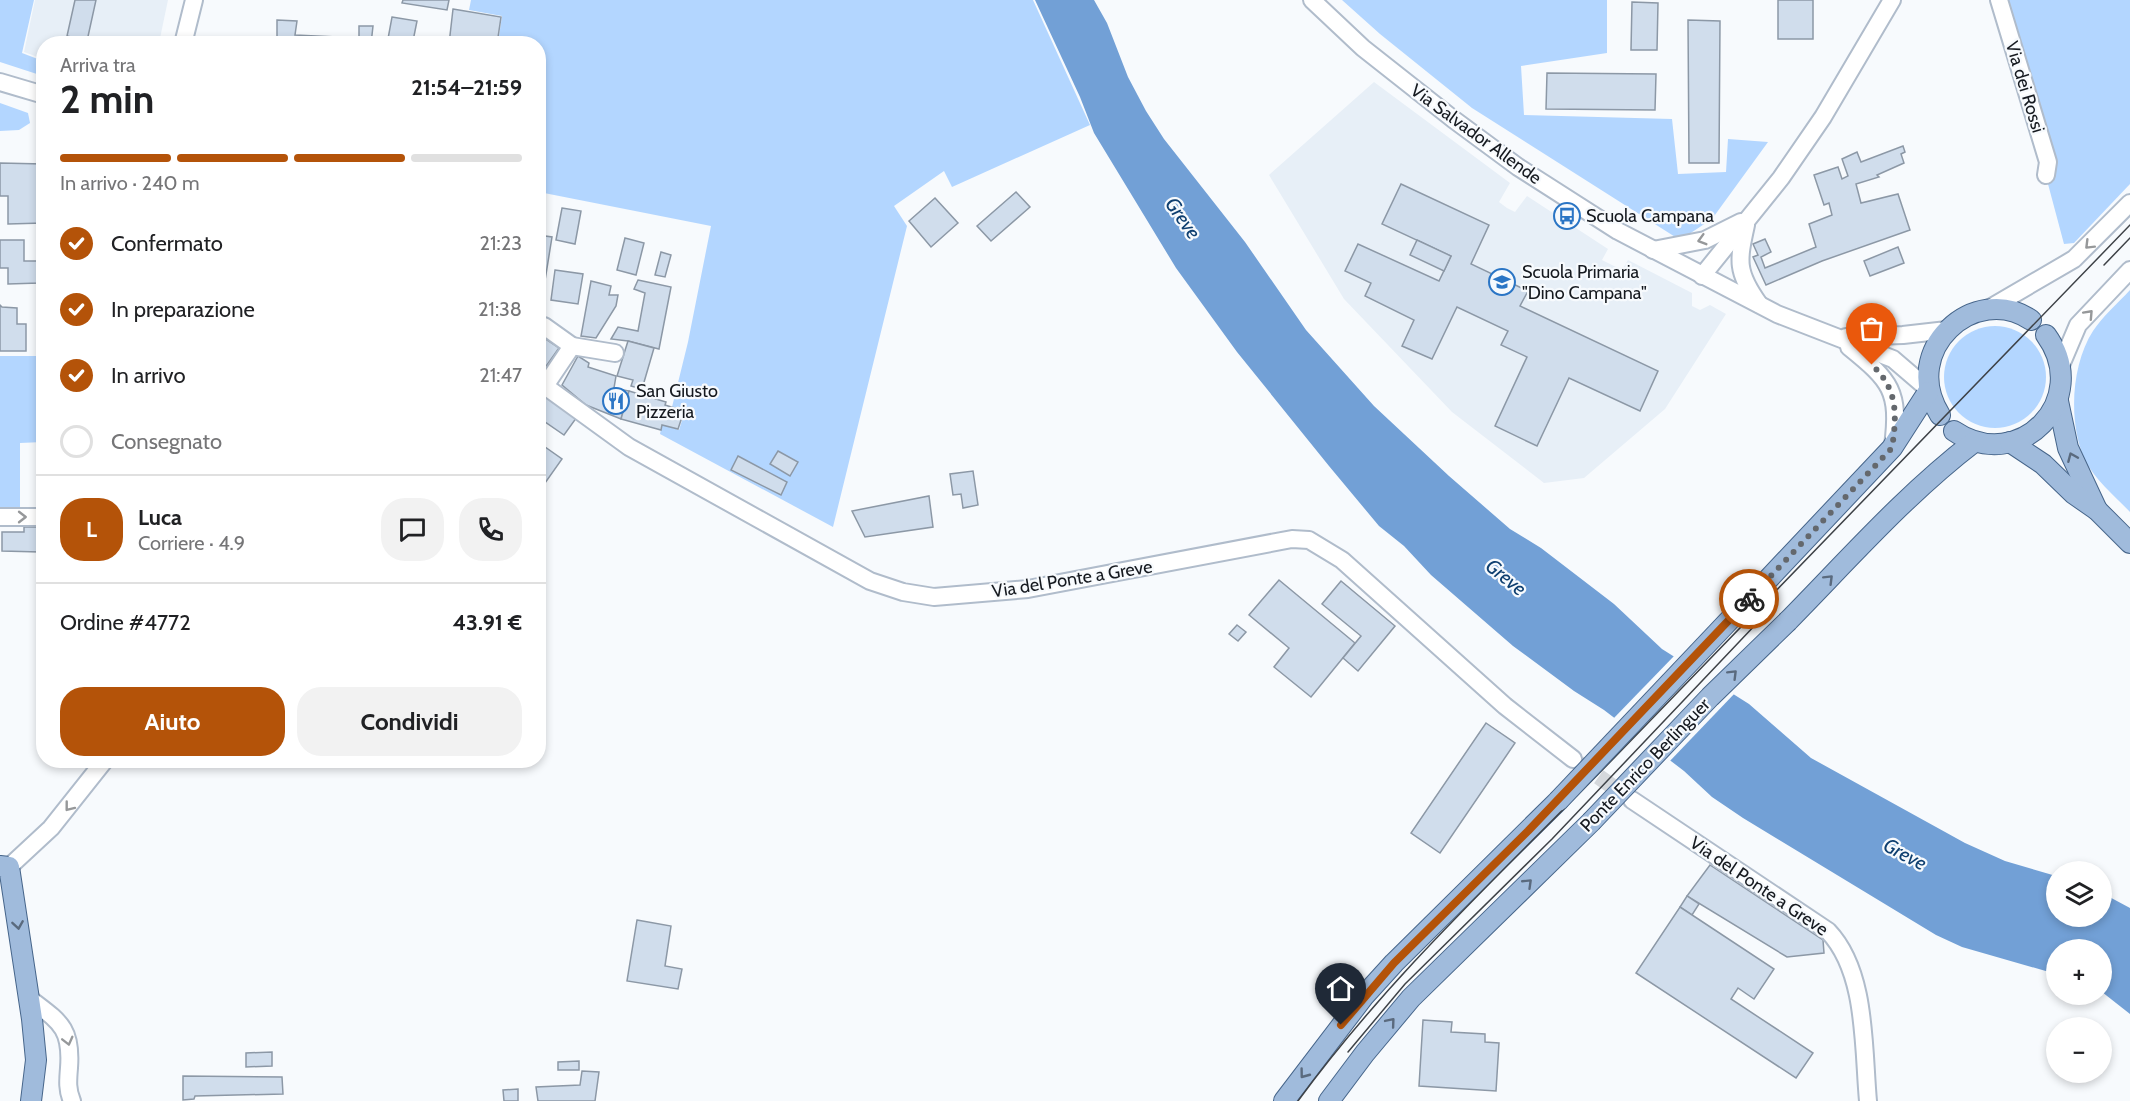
<!DOCTYPE html>
<html lang="it">
<head>
<meta charset="utf-8">
<style>
	:root { --surface:#fff; --page:#f2f2f2; --text:#202124; --muted:#757577; --line:#e0e0e0; --accent:#b45309 }
	body { margin:0; font-family:Cabin,sans-serif; background:var(--page); color:var(--text); height:100vh; display:flex; flex-direction:column; font-size:22px; white-space:nowrap }
	* { box-sizing:border-box; margin:0 }
	p { font-size:20px; color:var(--muted) }
	.icon { flex:none; width:33px; height:33px; fill:none; stroke:currentColor; stroke-width:2; stroke-linecap:round; stroke-linejoin:round }
	.map { position:relative; flex:1; overflow:hidden }
	.panel { position:absolute; left:36px; top:36px; width:510px; height:732px; display:flex; flex-direction:column; background:var(--surface); border-radius:24px; box-shadow:0 3px 9px #0003 }
	.panel>* { flex:none }
	.tools { position:absolute; left:2046px; top:861px; display:grid; gap:12px }
	.tools a { display:grid; place-items:center; width:66px; height:66px; border-radius:50%; background:var(--surface); box-shadow:0 3px 9px #0003; font-size:30px }
	.pin { position:absolute; display:grid; place-items:center; width:51px; height:51px; color:#fff; margin:-62px -26px; border-radius:50% 50% 50% 0; rotate:-45deg; box-shadow:0 0 6px #0007 }
	.pin .icon { rotate:45deg }
	.courier { position:absolute; display:grid; place-items:center; width:60px; height:60px; margin:-30px; border:4px solid #b45309; border-radius:50%; background:#fff; color:#222; box-shadow:0 2px 8px #0007 }
	.headline em { font-style:normal; font-weight:800 }
	.headline div { display:flex; flex-direction:column-reverse }
	.headline { display:flex; align-items:center; justify-content:space-between; height:102px; padding:0 24px }
	h1 { font-size:39px; font-weight:800; line-height:45px }
	.bar { display:grid; grid-template-columns:repeat(4,1fr); gap:9px 6px; align-content:center; height:72px; padding:0 24px }
	.bar i { height:8px; border-radius:4px; background:var(--line) }
	.bar .on { background:var(--accent) }
	.bar p { grid-column:span 4 }
	.line { display:flex; align-items:center; gap:15px; padding:0 24px; border-top:2px solid var(--line) }
	.line div { flex:1 }
	.round { display:grid; place-items:center; flex:none; width:63px; height:63px; border-radius:24px; background:var(--page) }
	ol { padding:0 24px; list-style:none }
	li { display:flex; align-items:center; gap:18px; height:66px }
	li p { margin-inline-start:auto }
	li .icon { padding:6px; border-radius:50%; background:var(--accent); color:#fff; stroke-width:4 }
	li:last-child { color:var(--muted) }
	li i { width:33px; height:33px; border:3px solid var(--line); border-radius:50% }
	.action { display:flex; gap:12px; margin-top:auto; padding:12px 24px }
	.action a { flex:1; height:69px; border-radius:24px; background:var(--accent); color:#fff; font-size:24px; font-weight:800; line-height:69px; text-align:center }
	.action a+a { background:var(--page); color:var(--text) }
	.map>svg:first-child { display:block }
	.built { fill:#e7eff7 }
	.green { fill:#b3d6ff }
	.water { fill:#72a0d6 }
	.pier { fill:#f7fafd }
	.building { fill:#d0ddec; stroke:#8c98a6; stroke-width:1.5 }
	.lines { fill:none; stroke-linecap:round; stroke-linejoin:round }
	.minor-tunnel { stroke:#d5d8dc; stroke-width:16; stroke-dasharray:16 8; stroke-linecap:butt }
	.minor-casing { stroke:#b0bccb; stroke-width:20 }
	.major-casing { stroke:#46658a; stroke-width:22 }
	.minor { stroke:#fff; stroke-width:16 }
	.major { stroke:#a0bbdc; stroke-width:20 }
	.tram { stroke:#3e4247; stroke-width:1.5 }
	.major-bridge-casing { stroke:#46658a; stroke-width:22; stroke-linecap:butt }
	.major-bridge { stroke:#a0bbdc; stroke-width:20 }
	.oneway { stroke:#96989a }
	.oneway2 { stroke:#5a6a7e }
	.done { stroke:#64686d; stroke-width:6; stroke-dasharray:0 10.8 }
	.route { stroke:#b45309; stroke-width:8 }
	.labels { text-anchor:middle; dominant-baseline:central; stroke-width:4.5; stroke-linejoin:round; paint-order:stroke }
	.street-label { font-size:18px; fill:#15191f; stroke:#f7fafd }
	.poi-label { font-size:18px; fill:#15191f; stroke:#f7fafd; text-anchor:start }
	.water-label { font-size:20px; font-style:italic; fill:#0e3f70; stroke:#f7fafd }
</style>
</head>
<body>
<div class="map">
<svg width="2130" height="1101" viewBox="0 0 2130 1101">
	<rect width="100%" height="100%" fill="#f7fafd"/>
	<g class="built">
		<polygon points="35,0 168,0 159,43 44,44 43,59 24,52"/>
		<polygon points="1374,82 1510,183 1499,202 1507,208 1515,212 1527,196 1608,249 1602,260 1622,270 1628,260 1692,293 1692,306 1700,310 1710,305 1726,314 1665,409 1584,478 1544,483 1452,412 1344,299 1269,175"/>
	</g>
	<g class="green">
		<polygon points="0,0 34,0 22,53 43,61 43,76 0,62"/>
		<polygon points="471,0 1033,0 1090,125 952,187 944,171 894,206 907,226 833,527 660,434 662,425 679,430 685,411 672,407 688,342 711,226 539,192 538,44 498,43 502,16 469,10"/>
		<polygon points="1342,0 1607,0 1607,53 1521,66 1524,115 1672,119 1678,174 1726,172 1728,139 1768,142 1712,219 1680,240 1472,108 1380,34"/>
		<polygon points="1999,0 2130,0 2130,184 2074,243 2064,244"/>
		<polygon points="0,103 28,113 30,123 19,130 0,131"/>
		<path d="M2130 290V512C2115 496 2095 480 2085 460 2068 423 2071 365 2093 331 2103 316 2118 303 2130 290Z"/>
		<circle cx="1995" cy="377" r="51"/>
		<polygon points="0,356 43,356 43,442 20,443 20,508 0,508"/>
	</g>
	<polygon class="water" points="1035,0 1094,0 1107,23 1128,77 1146,111 1164,139 1245,242 1306,330 1374,406 1449,476 1510,529 1541,548 1614,604 1662,649 1749,704 1811,758 1965,843 2005,861 2056,876 2056,916 2102,916 2102,893 2130,908 2130,1014 2102,992 2102,950 2056,950 2056,974 1962,947 1936,935 1743,818 1712,797 1684,771 1604,710 1574,691 1513,646 1431,575 1404,546 1379,526 1329,466 1237,352 1176,268 1094,133 1080,97"/>
	<polygon class="pier" points="1676,654 1736,692 1668,763 1612,720"/>
	<g class="building">
		<polygon points="75,0 96,0 87,41 67,36"/>
		<polygon points="403,0 449,0 447,10 402,3"/>
		<rect x="1778" y="0" width="35" height="39"/>
		<polygon points="1632,2 1658,3 1657,50 1631,50"/>
		<polygon points="453,9 501,17 497,44 449,44"/>
		<polygon points="392,17 417,21 413,41 417,44 387,44"/>
		<polygon points="277,20 297,21 295,35 359,38 359,26 373,26 371,44 277,44"/>
		<polygon points="1688,20 1720,21 1719,163 1689,163"/>
		<polygon points="1547,73 1656,74 1655,110 1546,109"/>
		<polygon points="1903,146 1905,152 1901,154 1904,163 1877,175 1879,177 1856,184 1861,203 1898,194 1910,230 1822,261 1766,285 1753,257 1758,255 1753,244 1765,239 1771,252 1761,257 1765,268 1816,247 1809,224 1832,215 1829,203 1824,205 1814,175 1838,167 1842,179 1848,176 1842,159 1857,152 1861,162"/>
		<polygon points="0,163 43,164 43,223 8,224 8,196 0,196"/>
		<polygon points="1401,184 1489,225 1471,264 1528,291 1520,306 1658,371 1640,411 1569,378 1537,446 1495,426 1527,357 1501,345 1508,331 1457,307 1432,359 1402,346 1414,320 1365,296 1371,283 1345,271 1358,244 1439,281 1451,256 1382,224"/>
		<polygon points="1016,192 1030,207 991,241 977,226"/>
		<polygon points="935,198 958,223 931,247 909,221"/>
		<polygon points="562,208 581,211 575,244 556,240"/>
		<polygon points="538,235 552,237 538,324"/>
		<polygon points="625,238 644,243 636,275 617,270"/>
		<polygon points="0,240 24,240 24,261 38,261 39,283 8,284 8,268 0,268"/>
		<polygon points="1417,240 1451,256 1444,271 1410,255"/>
		<polygon points="1898,247 1904,263 1870,276 1864,261"/>
		<polygon points="661,252 671,255 665,277 655,275"/>
		<polygon points="555,270 583,274 578,304 551,300"/>
		<polygon points="638,280 671,287 659,349 628,341 611,339 618,327 638,331 645,293 634,289"/>
		<polygon points="591,281 611,286 609,295 618,295 616,306 596,338 581,336"/>
		<polygon points="0,305 2,307 17,308 17,324 26,324 26,351 0,351"/>
		<polygon points="538,334 559,348 542,372 538,369"/>
		<polygon points="628,341 654,348 642,389 631,386 633,380 617,376"/>
		<polygon points="578,356 589,363 588,367 616,376 614,388 629,391 621,419 586,405 562,385"/>
		<polygon points="538,389 577,417 564,435 538,417"/>
		<polygon points="629,391 666,402 665,405 684,411 678,429 662,425 661,430 621,419"/>
		<polygon points="538,442 562,459 538,493"/>
		<polygon points="778,451 798,462 790,476 770,464"/>
		<polygon points="738,456 787,482 781,495 731,470"/>
		<polygon points="973,471 978,505 963,508 961,494 953,495 950,474"/>
		<polygon points="929,496 933,527 865,537 852,511"/>
		<polygon points="24,527 44,527 44,547 40,547 40,552 2,551 2,532 24,532"/>
		<polygon points="1279,580 1355,643 1311,697 1274,667 1289,648 1249,615"/>
		<polygon points="1341,581 1395,626 1358,671 1343,658 1361,636 1322,604"/>
		<polygon points="1237,625 1246,632 1238,641 1229,634"/>
		<polygon points="1486,723 1515,743 1440,853 1411,833"/>
		<polygon points="1710,865 1823,940 1824,953 1787,957 1687,896"/>
		<polygon points="1687,896 1699,904 1692,915 1680,907"/>
		<polygon points="1680,907 1774,969 1754,999 1738,988 1731,999 1813,1053 1796,1078 1636,973"/>
		<polygon points="637,920 671,926 665,966 682,969 678,989 627,981"/>
		<polygon points="1423,1020 1452,1022 1451,1032 1485,1034 1485,1042 1499,1043 1496,1091 1419,1086"/>
		<polygon points="272,1052 272,1066 246,1067 246,1053"/>
		<polygon points="579,1061 579,1070 558,1070 558,1062"/>
		<polygon points="582,1071 599,1072 595,1101 538,1101 536,1087 580,1085"/>
		<polygon points="183,1076 282,1077 283,1094 195,1096 194,1099 183,1100"/>
		<polygon points="518,1089 518,1101 504,1101 503,1090"/>
	</g>
	<g class="lines">
		<polyline class="minor-tunnel" points="1579,763 1629,798"/>
		<defs>
			<g id="minor">
				<polyline points="1312,0 1363,48 1453,119 1518,167 1618,231 1777,314 1893,359 1928,389"/>
				<polyline points="1999,0 2048,162 2046,175"/>
				<polyline points="183,44 194,0"/>
				<polyline points="0,82 44,95"/>
				<path d="M1746 225C1738 261 1736 272 1759 304"/>
				<polyline points="1653,250 1705,240 1741,222"/>
				<polyline points="1702,276 1781,178 1823,117 1892,0"/>
				<polyline points="1985,311 2074,259 2130,203"/>
				<polyline points="544,326 572,346 545,386"/>
				<polyline points="1846,337 1903,335 1947,330"/>
				<polyline points="572,346 615,353"/>
				<path d="M1849 347C1891 381 1900 391 1893 446"/>
				<polyline points="2061,365 2078,325 2130,270"/>
				<polyline points="538,381 629,447 870,581 903,592 934,597 1028,589 1292,539 1309,540 1342,560 1505,706 1573,759"/>
				<polyline points="0,517 44,517"/>
				<path d="M1632 800 1828 931C1867 972 1863 1047 1868 1101"/>
				<polyline points="9,867 51,828 105,760"/>
				<path d="M30 999C60 1022 72 1028 69 1068 68 1080 67 1090 72 1101"/>
			</g>
			<g id="major">
				<polyline points="2058,401 2068,448 2097,510"/>
				<path d="M1940 415C1899 350 1975 282 2031 320"/>
				<path d="M1954 431C2019 475 2093 400 2046 335"/>
				<polyline points="2010,442 2043,464 2074,494 2097,510 2130,543"/>
				<polyline points="1757,591 1892,448 1928,392"/>
				<path d="M1788 621C1848 560 1906 494 1974 442"/>
				<polyline points="0,866 9,867 32,1019 36,1060 31,1101"/>
				<polyline points="1284,1101 1364,996 1394,963 1558,801"/>
				<polyline points="1329,1101 1365,1053 1411,998 1591,822"/>
			</g>
		</defs>
		<use href="#minor" class="minor-casing"/>
		<use href="#major" class="major-casing"/>
		<use href="#minor" class="minor"/>
		<use href="#major" class="major"/>
		<g class="tram">
			<polyline points="2104,265 2130,238"/>
			<polyline points="1348,1052 1405,984 1552,839 1758,622"/>
			<path d="M1298 1101C1390 975 1506 869 1615 757 1787 580 1959 403 2130 225"/>
		</g>
		<defs>
			<g id="major-bridge">
				<polyline points="1558,801 1757,591"/>
				<polyline points="1591,822 1710,697 1788,621"/>
			</g>
		</defs>
		<use href="#major-bridge" class="major-bridge-casing"/>
		<use href="#major-bridge" class="major-bridge"/>
	</g>
	<defs><path id="oneway-chevron" d="M-2-3.5L2.5 0L-2 3.5" fill="none" stroke-width="1.6" stroke-linecap="round" stroke-linejoin="round" transform="scale(1.5)"/></defs>
	<g class="oneway">
		<use href="#oneway-chevron" transform="translate(1702 240) rotate(164)"/>
		<use href="#oneway-chevron" transform="translate(2089 245) rotate(135)"/>
		<use href="#oneway-chevron" transform="translate(2089 314) rotate(-47)"/>
		<use href="#oneway-chevron" transform="translate(22 517)"/>
		<use href="#oneway-chevron" transform="translate(69 807) rotate(128)"/>
		<use href="#oneway-chevron" transform="translate(68 1041) rotate(76)"/>
	</g>
	<g class="oneway2">
		<use href="#oneway-chevron" transform="translate(2072 457) rotate(-113)"/>
		<use href="#oneway-chevron" transform="translate(1829 579) rotate(-45)"/>
		<use href="#oneway-chevron" transform="translate(1733 674) rotate(-45)"/>
		<use href="#oneway-chevron" transform="translate(1528 883) rotate(-44)"/>
		<use href="#oneway-chevron" transform="translate(18 925) rotate(81)"/>
		<use href="#oneway-chevron" transform="translate(1391 1022) rotate(-50)"/>
		<use href="#oneway-chevron" transform="translate(1304 1074) rotate(127)"/>
	</g>
	<g class="lines">
		<path class="done" d="M1749 599 1892 448C1897 415 1898 389 1872 365"/>
		<polyline class="route" points="1341,1025 1394,963 1528,831 1749,599"/>
	</g>
	<defs>
		<symbol id="bus-ring" viewBox="-11 -11 22 22"><circle r="9.5" fill="#f7fafd" stroke="#2a75c5" stroke-width="1.5"/><path d="M-5-6H5V4H4V6H2V4H-2V6H-4V4H-5ZM-3.5-4V0h7V-4ZM-3.5 1.2v1.5H-2V1.2ZM2 1.2v1.5H3.5V1.2Z" fill="#2a75c5"/></symbol>
		<symbol id="school-ring" viewBox="-11 -11 22 22"><circle r="9.5" fill="#f7fafd" stroke="#2a75c5" stroke-width="1.5"/><path d="M0-5L7-2L0 1L-7-2ZM-4 1L0 2.5L4 1V4Q0 6-4 4Z" fill="#2a75c5"/></symbol>
		<symbol id="restaurant-ring" viewBox="-11 -11 22 22"><circle r="9.5" fill="#f7fafd" stroke="#2a75c5" stroke-width="1.5"/><path d="M-5-6h1v4h1v-4h1v4h1v-4h1v5L-1.5 .5V6h-2V.5L-5-1ZM5-6V6H3V1.5H1.5Q1.5-4 5-6Z" fill="#2a75c5"/></symbol>
	</defs>
	<g fill-rule="evenodd">
		<use href="#bus-ring" x="1552" y="201" width="30" height="30"/>
		<use href="#school-ring" x="1487" y="267" width="30" height="30"/>
		<use href="#restaurant-ring" x="601" y="386" width="30" height="30"/>
	</g>
	<g class="labels">
		<g class="street-label">
			<text transform="translate(2025 87) rotate(73)">Via dei Rossi</text>
			<text transform="translate(1476 134) rotate(36)">Via Salvador Allende</text>
			<text transform="translate(1072 579) rotate(-9)">Via del Ponte a Greve</text>
			<text transform="translate(1645 765) rotate(-46)">Ponte Enrico Berlinguer</text>
			<text transform="translate(1759 886) rotate(34)">Via del Ponte a Greve</text>
		</g>
		<g class="poi-label">
			<text x="1586" y="216">Scuola Campana</text>
			<text x="1522" y="272">Scuola Primaria<tspan x="1522" dy="21">"Dino Campana"</tspan></text>
			<text x="636" y="391">San Giusto<tspan x="636" dy="21">Pizzeria</tspan></text>
		</g>
		<g class="water-label">
			<text transform="translate(1183 218) rotate(55)">Greve</text>
			<text transform="translate(1506 577) rotate(39)">Greve</text>
			<text transform="translate(1905 854) rotate(28)">Greve</text>
		</g>
	</g>
</svg>
<div class="tools">
<a><svg class="icon" aria-label="layers" viewBox="0 0 24 24"><path d="M12 4l9 5-9 5-9-5zM3 14l9 5 9-5"/></svg></a>
<a>+</a>
<a>−</a>
</div>
<div class="pin" style="left:1872px;top:365px;background:#ea580c"><svg class="icon" aria-label="bag" viewBox="0 0 24 24"><path d="M5 8h14l-1 12H6zM9 8a3 3 0 0 1 6 0"/></svg></div>
<div class="pin" style="left:1341px;top:1025px;background:#1f2937"><svg class="icon" aria-label="home" viewBox="0 0 24 24"><path d="M3 11l9-7 9 7M6 9v11h12V9"/></svg></div>
<div class="courier" style="left:1749px;top:599px"><svg class="icon" aria-label="bike" viewBox="0 0 24 24"><circle cx="6" cy="16" r="4"/><circle cx="18" cy="16" r="4"/><path d="M6 16l4-8h5l3 8M10 8l3 8H6M13 5h3"/></svg></div>
<section class="panel">
<div class="headline"><div><h1>2 min</h1><p>Arriva tra</p></div><em>21:54–21:59</em></div>
<div class="bar"><i class="on"></i><i class="on"></i><i class="on"></i><i></i><p>In arrivo · 240 m</p></div>
<ol>
<li><svg class="icon" aria-label="check" viewBox="0 0 24 24"><path d="M5 12l5 5 9-10"/></svg>Confermato<p>21:23</p></li>
<li><svg class="icon" aria-label="check" viewBox="0 0 24 24"><path d="M5 12l5 5 9-10"/></svg>In preparazione<p>21:38</p></li>
<li><svg class="icon" aria-label="check" viewBox="0 0 24 24"><path d="M5 12l5 5 9-10"/></svg>In arrivo<p>21:47</p></li>
<li><i></i>Consegnato</li>
</ol>
<div class="line" style="height:108px"><b class="round" style="background:var(--accent);color:#fff">L</b><div><b>Luca</b><p>Corriere · 4.9</p></div><a class="round"><svg class="icon" aria-label="chat" viewBox="0 0 24 24"><path d="M4 5h16v11H9l-5 4z"/></svg></a><a class="round"><svg class="icon" aria-label="phone" viewBox="0 0 24 24"><path d="M5 4h4l2 5-3 2q2 4 5 5l2-3 5 2v4C11 20 4 13 5 4z"/></svg></a></div>
<div class="line" style="height:78px"><div>Ordine #4772</div><b>43.91 €</b></div>
<div class="action"><a>Aiuto</a><a>Condividi</a></div>
</section>
</div>
</body>
</html>
